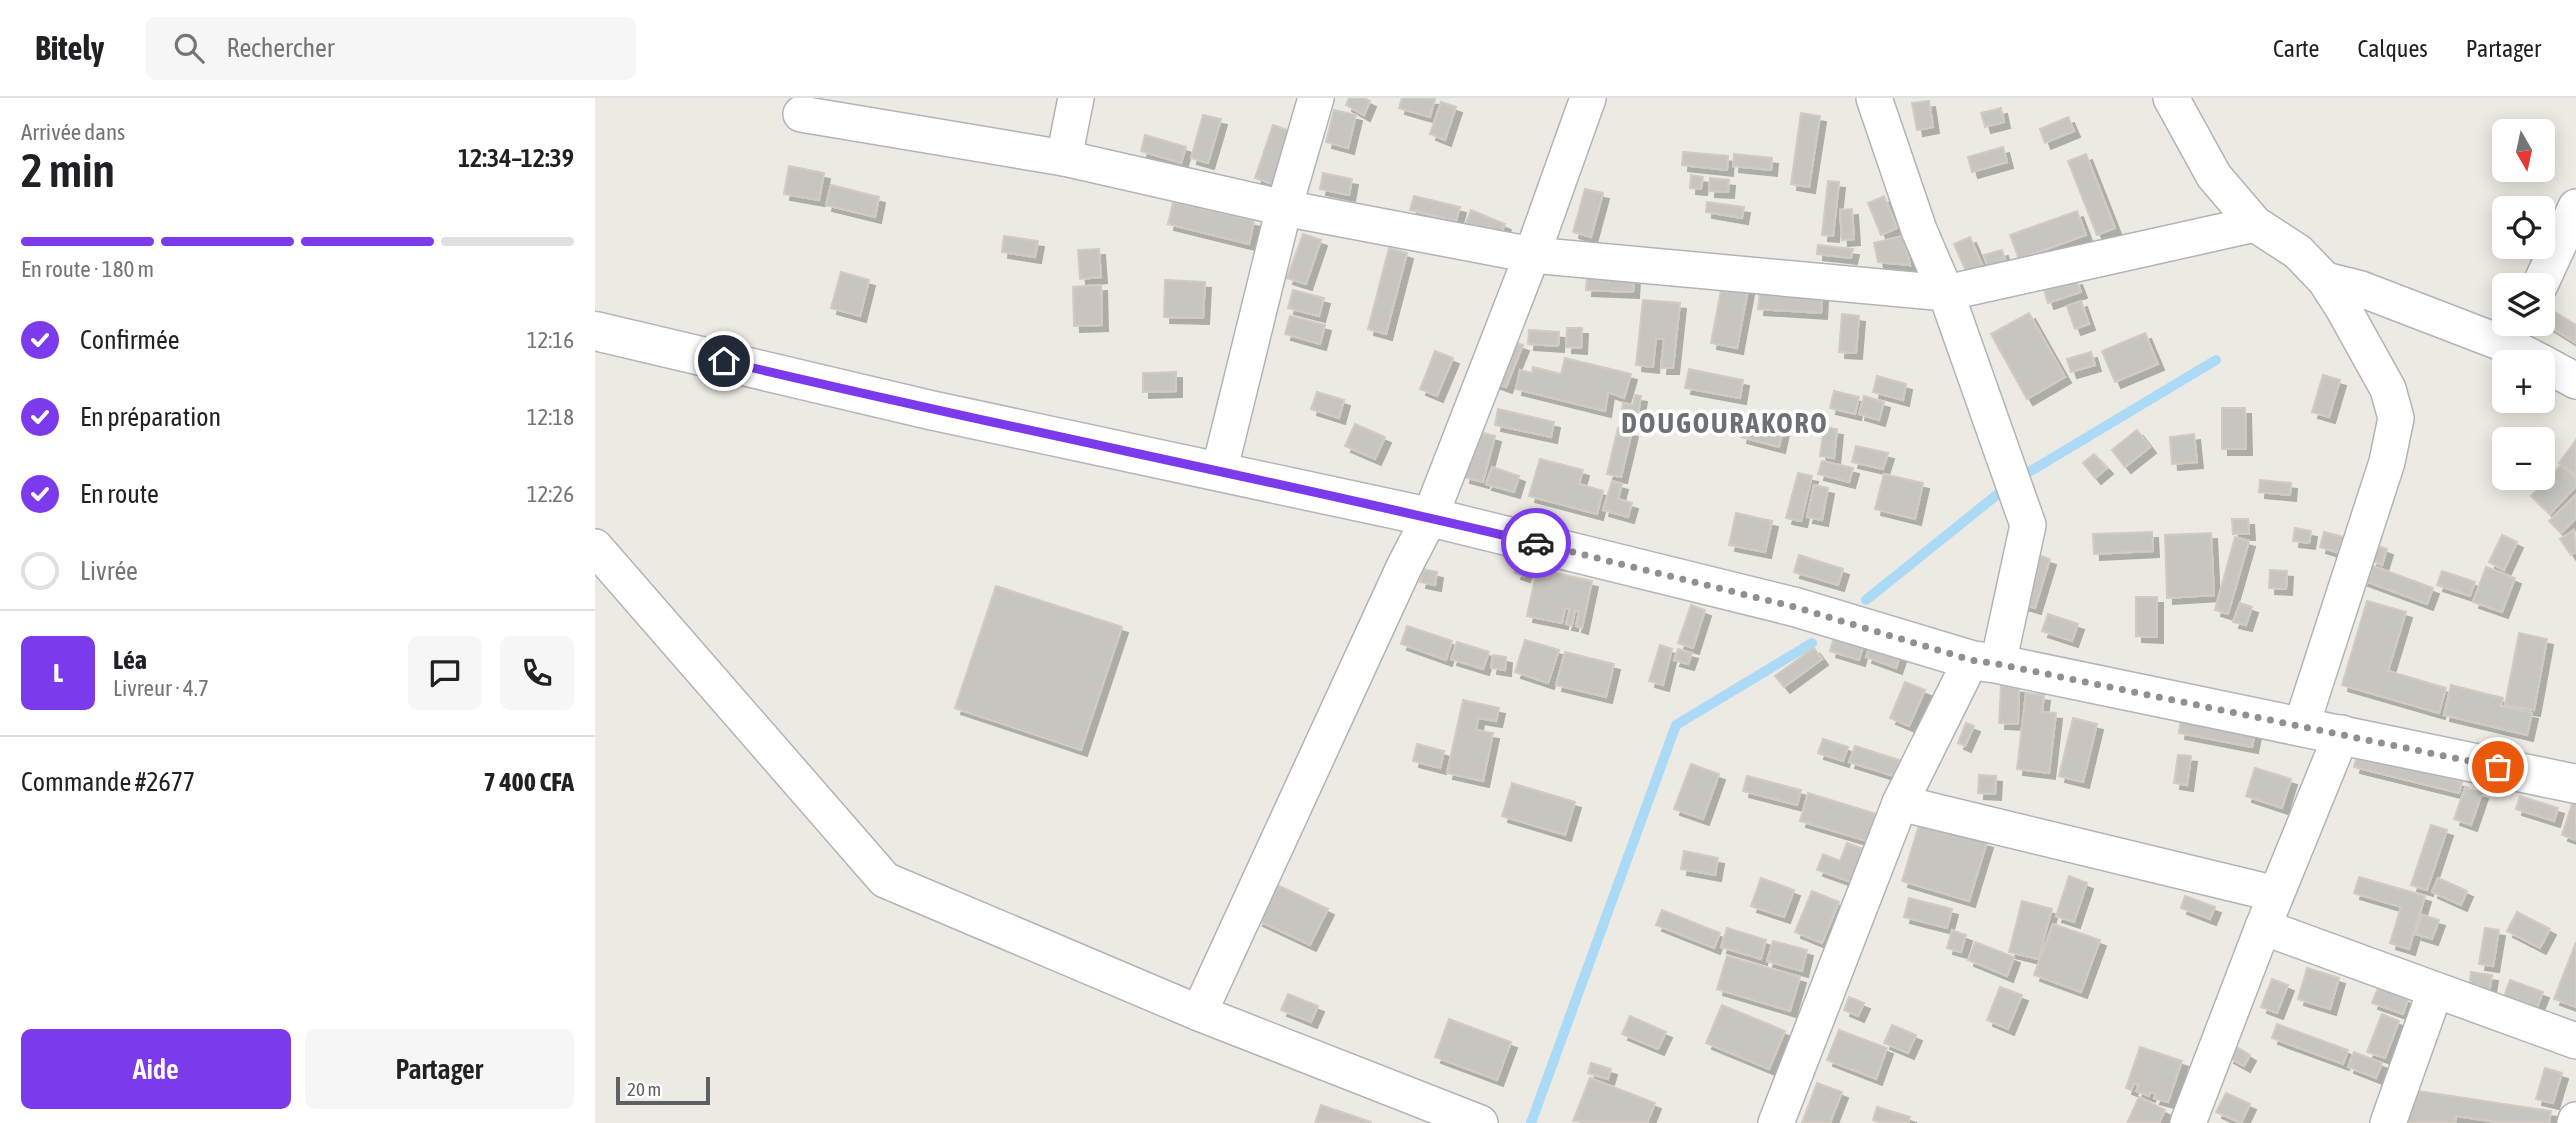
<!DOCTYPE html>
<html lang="fr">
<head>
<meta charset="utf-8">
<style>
	:root { --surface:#fff; --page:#f6f6f6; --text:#202124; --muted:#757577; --line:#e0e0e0; --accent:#7c3aed }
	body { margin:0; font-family:"Asap Condensed",sans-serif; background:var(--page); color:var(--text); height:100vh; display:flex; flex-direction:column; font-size:26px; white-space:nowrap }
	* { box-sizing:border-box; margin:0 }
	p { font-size:23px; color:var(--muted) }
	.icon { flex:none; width:38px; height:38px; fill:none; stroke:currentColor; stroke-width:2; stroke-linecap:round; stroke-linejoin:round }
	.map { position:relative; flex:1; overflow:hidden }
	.details { display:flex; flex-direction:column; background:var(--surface); width:595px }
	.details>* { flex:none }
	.needle { width:46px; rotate:171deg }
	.fabs { position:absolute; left:1897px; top:21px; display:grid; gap:14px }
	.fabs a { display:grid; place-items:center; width:63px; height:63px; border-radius:10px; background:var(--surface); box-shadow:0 4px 18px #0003; font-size:35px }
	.scale { position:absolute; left:21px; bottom:18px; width:94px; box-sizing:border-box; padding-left:7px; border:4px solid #5c5f63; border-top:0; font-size:19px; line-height:24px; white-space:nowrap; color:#5c5f63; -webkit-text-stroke:5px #fff; paint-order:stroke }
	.pin { position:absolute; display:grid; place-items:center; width:60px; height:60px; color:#fff; margin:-30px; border:4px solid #fff; border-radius:50%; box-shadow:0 2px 7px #0007 }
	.courier { position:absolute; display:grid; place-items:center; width:70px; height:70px; margin:-35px; border:5px solid #7c3aed; border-radius:50%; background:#fff; color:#222; box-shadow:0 2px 9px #0007 }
	.summary em { font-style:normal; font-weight:600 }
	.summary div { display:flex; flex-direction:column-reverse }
	.summary { display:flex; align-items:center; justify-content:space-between; height:119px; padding:0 21px }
	h1 { font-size:46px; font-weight:600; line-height:52px }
	.bar { display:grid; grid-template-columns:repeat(4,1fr); gap:10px 7px; align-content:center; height:84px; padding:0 21px }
	.bar i { height:9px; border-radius:5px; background:var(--line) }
	.bar .on { background:var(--accent) }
	.bar p { grid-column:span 4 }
	.line { display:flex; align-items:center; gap:18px; padding:0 21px; border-top:2px solid var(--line) }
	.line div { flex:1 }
	.round { display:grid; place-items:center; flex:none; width:74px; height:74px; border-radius:10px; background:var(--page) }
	ol { padding:0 21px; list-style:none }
	li { display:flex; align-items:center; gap:21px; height:77px }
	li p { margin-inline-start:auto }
	li .icon { padding:7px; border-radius:50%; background:var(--accent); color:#fff; stroke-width:4 }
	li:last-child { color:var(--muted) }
	li i { width:38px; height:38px; border:4px solid var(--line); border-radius:50% }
	.primary-button { display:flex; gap:14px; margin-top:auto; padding:14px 21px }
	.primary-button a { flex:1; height:80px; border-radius:10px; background:var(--accent); color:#fff; font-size:28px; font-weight:600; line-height:80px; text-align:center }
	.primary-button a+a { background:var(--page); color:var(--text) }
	header { display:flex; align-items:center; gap:42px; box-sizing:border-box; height:98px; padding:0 35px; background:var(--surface); border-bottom:2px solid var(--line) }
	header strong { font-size:33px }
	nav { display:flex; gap:38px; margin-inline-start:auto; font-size:24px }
	.search { width:490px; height:63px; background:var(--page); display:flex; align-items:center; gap:18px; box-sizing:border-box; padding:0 24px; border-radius:10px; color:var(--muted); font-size:26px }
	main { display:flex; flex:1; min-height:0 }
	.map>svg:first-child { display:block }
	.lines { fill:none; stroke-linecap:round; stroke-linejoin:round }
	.stream { stroke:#aadaf6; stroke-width:10 }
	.building { fill:#c8c5c0; stroke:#d1cbc2; stroke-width:2; filter:url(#shadow) }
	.minor-casing { stroke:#b1b4b7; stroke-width:38 }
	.secondary-casing { stroke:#b3b6ba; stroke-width:41 }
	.minor { stroke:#fff; stroke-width:35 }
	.secondary { stroke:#fff; stroke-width:38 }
	.done { stroke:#8f9090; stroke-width:7; stroke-dasharray:0 12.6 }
	.route { stroke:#7c3aed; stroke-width:9 }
	.labels { text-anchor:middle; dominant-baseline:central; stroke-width:7; stroke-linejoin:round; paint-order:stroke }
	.district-label { font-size:28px; font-weight:bold; letter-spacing:2px; fill:#6d7174; stroke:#fff }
</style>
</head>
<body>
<header>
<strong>Bitely</strong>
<div class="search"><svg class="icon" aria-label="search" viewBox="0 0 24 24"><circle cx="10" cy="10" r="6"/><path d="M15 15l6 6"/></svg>Rechercher</div>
<nav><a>Carte</a><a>Calques</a><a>Partager</a></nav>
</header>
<main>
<section class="details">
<div class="summary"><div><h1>2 min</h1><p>Arrivée dans</p></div><em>12:34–12:39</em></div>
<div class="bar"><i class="on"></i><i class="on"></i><i class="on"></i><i></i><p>En route · 180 m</p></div>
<ol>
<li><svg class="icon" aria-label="check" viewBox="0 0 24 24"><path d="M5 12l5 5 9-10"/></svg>Confirmée<p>12:16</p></li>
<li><svg class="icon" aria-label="check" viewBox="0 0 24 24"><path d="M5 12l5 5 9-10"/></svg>En préparation<p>12:18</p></li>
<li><svg class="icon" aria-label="check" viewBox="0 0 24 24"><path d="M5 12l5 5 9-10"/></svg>En route<p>12:26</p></li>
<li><i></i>Livrée</li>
</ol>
<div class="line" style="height:126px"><b class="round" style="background:var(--accent);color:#fff">L</b><div><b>Léa</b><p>Livreur · 4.7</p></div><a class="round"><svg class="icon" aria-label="chat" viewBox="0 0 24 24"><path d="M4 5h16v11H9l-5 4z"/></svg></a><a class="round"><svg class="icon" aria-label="phone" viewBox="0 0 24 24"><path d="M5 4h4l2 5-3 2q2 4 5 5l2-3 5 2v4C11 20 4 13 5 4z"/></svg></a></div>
<div class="line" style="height:91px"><div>Commande #2677</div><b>7 400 CFA</b></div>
<div class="primary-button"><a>Aide</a><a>Partager</a></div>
</section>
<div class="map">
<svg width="1981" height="1025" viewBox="0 0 1981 1025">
	<defs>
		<filter id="shadow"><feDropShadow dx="6" dy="6" stdDeviation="0" flood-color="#0004"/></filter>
	</defs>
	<rect width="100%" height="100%" fill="#edeae3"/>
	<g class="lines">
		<g class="stream">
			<polyline points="1271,502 1419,383 1621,262"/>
			<polyline points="936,1025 1081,627 1217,545"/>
		</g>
	</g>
	<g class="building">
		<polygon points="754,0 769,0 775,3 769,17 751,7"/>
		<polygon points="807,0 840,1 835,19 804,10"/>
		<polygon points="1334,3 1338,29 1322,32 1317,5"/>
		<polygon points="846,4 861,9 850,42 835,36"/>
		<polygon points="1406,10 1409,24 1390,29 1386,15"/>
		<polygon points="739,12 761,17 753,50 731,44"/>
		<polygon points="1206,15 1225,18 1214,89 1196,86"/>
		<polygon points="608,17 626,21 613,65 596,60"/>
		<polygon points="1473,19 1479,33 1450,45 1445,31"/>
		<polygon points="678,27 698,34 681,87 660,80"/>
		<polygon points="550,37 591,49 586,65 546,53"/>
		<polygon points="1408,49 1412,64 1377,74 1373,59"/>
		<polygon points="1088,54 1133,58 1132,72 1087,67"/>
		<polygon points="1139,56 1177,60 1176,72 1138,68"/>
		<polygon points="1491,56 1520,130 1502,137 1473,63"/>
		<polygon points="194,68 229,75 224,102 189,96"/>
		<polygon points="728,75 757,81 754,97 725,91"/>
		<polygon points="1096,77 1108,79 1106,91 1095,90"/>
		<polygon points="1115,80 1134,82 1133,94 1114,93"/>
		<polygon points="1233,83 1244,84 1238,138 1227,137"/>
		<polygon points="236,87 284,99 280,119 231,107"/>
		<polygon points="990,91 1008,95 996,139 978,134"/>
		<polygon points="819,98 865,109 861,123 815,112"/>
		<polygon points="1289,98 1302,130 1286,137 1273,105"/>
		<polygon points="578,104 659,123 654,146 573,126"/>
		<polygon points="1112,104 1149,109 1147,120 1111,114"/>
		<polygon points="1257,111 1259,141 1247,142 1245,112"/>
		<polygon points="876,112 910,126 905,138 871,125"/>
		<polygon points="1482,113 1491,137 1424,161 1415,137"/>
		<polygon points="708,136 726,142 711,186 692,180"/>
		<polygon points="409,138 443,143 440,159 407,154"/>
		<polygon points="1308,138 1315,167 1283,164 1279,145"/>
		<polygon points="1375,139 1389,171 1373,178 1359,146"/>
		<polygon points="1223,147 1258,151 1256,160 1222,156"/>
		<polygon points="794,150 812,155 791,236 773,231"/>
		<polygon points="504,151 506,179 485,181 483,152"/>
		<polygon points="1407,152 1411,165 1393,170 1389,157"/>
		<polygon points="246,174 274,182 265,218 236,210"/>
		<polygon points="992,176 1039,178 1038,194 991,192"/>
		<polygon points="1481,181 1486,194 1453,205 1449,192"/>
		<polygon points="570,182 610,184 608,220 569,219"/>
		<polygon points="506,187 507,227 479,228 478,189"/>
		<polygon points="1127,187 1153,191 1142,250 1116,245"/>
		<polygon points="698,192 729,200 724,218 693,210"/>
		<polygon points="1165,192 1227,197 1226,215 1163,211"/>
		<polygon points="1048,202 1085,205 1078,270 1066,270 1069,241 1061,240 1058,269 1041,267"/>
		<polygon points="1486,203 1494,226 1480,231 1472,208"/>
		<polygon points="1960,214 1981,227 1981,245 1952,227"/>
		<polygon points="1434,215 1470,279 1432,301 1396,236"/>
		<polygon points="1247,216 1264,218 1261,255 1244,254"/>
		<polygon points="695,218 730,227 725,246 690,236"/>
		<polygon points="972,230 987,230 986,250 971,249"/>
		<polygon points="934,232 964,234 963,248 933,246"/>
		<polygon points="1550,235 1563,266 1520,284 1507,253"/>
		<polygon points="913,242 928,247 911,289 897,284"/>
		<polygon points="840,253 858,260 842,298 825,291"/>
		<polygon points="1496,254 1500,267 1476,274 1472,261"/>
		<polygon points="970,260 1036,276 1029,300 1013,294 1010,313 921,291 925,272 937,275 938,269 966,276"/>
		<polygon points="1094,271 1148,282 1145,300 1090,290"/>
		<polygon points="581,274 581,293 548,294 548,275"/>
		<polygon points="1728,277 1745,282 1734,319 1717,314"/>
		<polygon points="1282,278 1311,286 1308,302 1278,294"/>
		<polygon points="1239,293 1264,299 1260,316 1235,310"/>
		<polygon points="722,294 749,302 744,320 716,311"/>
		<polygon points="1040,297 1046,298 1041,327 1025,324 1028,305 1038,307"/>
		<polygon points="1269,298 1289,304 1284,322 1264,316"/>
		<polygon points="1627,310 1650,310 1651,351 1627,351"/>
		<polygon points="903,311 959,324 956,339 900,327"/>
		<polygon points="1151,322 1188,331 1184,349 1146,339"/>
		<polygon points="760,326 790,339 780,361 750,348"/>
		<polygon points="1229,329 1242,331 1239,360 1225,358"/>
		<polygon points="1023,330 1037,333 1026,379 1012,376"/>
		<polygon points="1542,332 1555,349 1530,369 1517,352"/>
		<polygon points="881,333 900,338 888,384 869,379"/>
		<polygon points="1599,336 1602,364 1577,366 1575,339"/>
		<polygon points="1981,342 1981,377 1964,365"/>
		<polygon points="1261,348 1293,355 1288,371 1257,364"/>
		<polygon points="1499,356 1512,370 1500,380 1488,365"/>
		<polygon points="945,361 988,372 984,386 1008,393 1002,416 934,398"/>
		<polygon points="1227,363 1258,370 1254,384 1223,376"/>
		<polygon points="1966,367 1981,380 1981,388 1955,416 1936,398"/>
		<polygon points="897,369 924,378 919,394 891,386"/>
		<polygon points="1203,375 1217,378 1206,423 1191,420"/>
		<polygon points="1289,376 1328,385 1320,421 1280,411"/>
		<polygon points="1665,382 1696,385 1695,397 1664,394"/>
		<polygon points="1017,383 1027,386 1023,401 1037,405 1033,419 1008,412"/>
		<polygon points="1219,387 1233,390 1227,422 1212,419"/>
		<polygon points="1981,397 1981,420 1966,435 1954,423"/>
		<polygon points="1141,415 1177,423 1170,454 1134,447"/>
		<polygon points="1637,421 1653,421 1654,436 1638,436"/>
		<polygon points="1700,430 1716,433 1714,445 1698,443"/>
		<polygon points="1979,432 1981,454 1976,457 1965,441"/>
		<polygon points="1557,434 1558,453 1499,456 1498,436"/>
		<polygon points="1729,434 1749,439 1744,455 1725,449"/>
		<polygon points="1616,435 1619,497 1572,500 1570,437"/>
		<polygon points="1907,437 1922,444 1909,472 1894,464"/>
		<polygon points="1640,439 1654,443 1633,516 1620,512"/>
		<polygon points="1781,447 1792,451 1787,467 1776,462"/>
		<polygon points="1436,455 1455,461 1440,510 1420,504"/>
		<polygon points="1204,457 1248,471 1243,487 1199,474"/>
		<polygon points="925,461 934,465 929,478 920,475"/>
		<polygon points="1773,466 1838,490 1832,506 1767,482"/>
		<polygon points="1891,469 1920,480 1907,514 1878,504"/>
		<polygon points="828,471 842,474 840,487 825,484"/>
		<polygon points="942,471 997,483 987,530 981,528 984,513 980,512 977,527 971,526 975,511 970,510 967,525 932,518"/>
		<polygon points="1675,472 1692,473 1691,491 1674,490"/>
		<polygon points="1847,473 1880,484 1875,498 1842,487"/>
		<polygon points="401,488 527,529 486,652 360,610"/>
		<polygon points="1541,499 1562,499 1562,539 1541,538"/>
		<polygon points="1772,503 1811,514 1793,573 1851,590 1844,615 1747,587"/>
		<polygon points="1645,505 1657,509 1651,527 1638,524"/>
		<polygon points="1096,507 1110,512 1098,550 1083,545"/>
		<polygon points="1453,516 1483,526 1477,543 1447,533"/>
		<polygon points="812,528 857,543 851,562 806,546"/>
		<polygon points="1924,535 1952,541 1939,612 1910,607"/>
		<polygon points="1240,536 1269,545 1264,562 1235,553"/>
		<polygon points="930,542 964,552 953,585 920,574"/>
		<polygon points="862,544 894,554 888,571 856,561"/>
		<polygon points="1276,545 1306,555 1301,570 1271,559"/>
		<polygon points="1065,547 1077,551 1068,587 1054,583"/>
		<polygon points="1219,550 1227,561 1189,589 1180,578"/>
		<polygon points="1083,551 1097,555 1093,566 1079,562"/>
		<polygon points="970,554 1019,566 1011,599 961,587"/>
		<polygon points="898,557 911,559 910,572 896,570"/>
		<polygon points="1310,584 1330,592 1314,628 1295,620"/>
		<polygon points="1856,587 1908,600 1906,608 1937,615 1932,637 1849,617"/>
		<polygon points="1406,588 1424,589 1423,626 1404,625"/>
		<polygon points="1431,595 1449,597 1447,614 1461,615 1454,675 1422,671"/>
		<polygon points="868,602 904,610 901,623 883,620 881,632 898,635 888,683 852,675"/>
		<polygon points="1587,616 1661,629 1657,649 1584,635"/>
		<polygon points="1478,620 1502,626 1488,684 1464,678"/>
		<polygon points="1371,625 1379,628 1370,648 1363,645"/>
		<polygon points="1228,641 1253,649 1248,663 1223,655"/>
		<polygon points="822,646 849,653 845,670 818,663"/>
		<polygon points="1260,648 1304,662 1299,678 1254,664"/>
		<polygon points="1583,657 1596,658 1592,687 1579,685"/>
		<polygon points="1762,657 1867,684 1864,695 1759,669"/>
		<polygon points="1096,666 1124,676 1108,721 1079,711"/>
		<polygon points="1660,670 1696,681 1687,710 1651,698"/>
		<polygon points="1384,677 1401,678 1400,696 1383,695"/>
		<polygon points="1152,678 1206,692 1202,707 1148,693"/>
		<polygon points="917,685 980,704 970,737 907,718"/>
		<polygon points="1870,690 1887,695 1876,727 1859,721"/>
		<polygon points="1213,695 1281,716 1272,743 1205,723"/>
		<polygon points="1925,698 1963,710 1959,723 1921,711"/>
		<polygon points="1977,706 1981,707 1981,742 1967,737"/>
		<polygon points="1325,724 1392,744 1374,803 1307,783"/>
		<polygon points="1836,727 1852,732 1832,792 1816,787"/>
		<polygon points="1252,745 1272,752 1259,785 1222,772 1228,756 1245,763"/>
		<polygon points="1089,753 1123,760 1120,777 1086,771"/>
		<polygon points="1474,778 1492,785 1479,824 1461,818"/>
		<polygon points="1764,779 1830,798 1814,851 1795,845 1806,809 1759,795"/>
		<polygon points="1166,780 1199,792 1189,819 1156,808"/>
		<polygon points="1843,780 1872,793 1866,807 1837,794"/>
		<polygon points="680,786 733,811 715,847 662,822"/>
		<polygon points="1217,793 1244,804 1227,845 1200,834"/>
		<polygon points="1590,798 1620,809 1615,821 1586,810"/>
		<polygon points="1314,800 1357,811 1352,830 1309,819"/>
		<polygon points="1427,803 1457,811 1443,861 1414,854"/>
		<polygon points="1067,812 1125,835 1119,850 1061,827"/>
		<polygon points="1922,814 1955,831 1945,850 1912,833"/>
		<polygon points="1827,817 1844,822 1837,841 1821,836"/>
		<polygon points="1458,826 1505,842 1486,894 1439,877"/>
		<polygon points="1132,830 1171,842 1166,861 1126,849"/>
		<polygon points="1890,830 1904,832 1898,868 1884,866"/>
		<polygon points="1357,832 1371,837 1366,854 1352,850"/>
		<polygon points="1178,843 1212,852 1207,873 1172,863"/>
		<polygon points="1380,844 1419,859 1412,878 1373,862"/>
		<polygon points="1981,844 1981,909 1959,901"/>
		<polygon points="1132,858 1205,879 1195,913 1122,891"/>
		<polygon points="1712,870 1744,880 1735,911 1703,901"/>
		<polygon points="1876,874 1897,877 1894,895 1874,892"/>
		<polygon points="1677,881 1693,887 1682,915 1666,909"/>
		<polygon points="1915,882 1948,894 1939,917 1907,904"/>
		<polygon points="1405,889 1427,897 1413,931 1392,922"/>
		<polygon points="1783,890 1813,901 1808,916 1777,905"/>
		<polygon points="693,896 723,908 716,924 686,912"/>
		<polygon points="1254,899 1269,905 1263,918 1249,912"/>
		<polygon points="1127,907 1190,933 1174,971 1111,945"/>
		<polygon points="1787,916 1804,923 1790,960 1772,954"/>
		<polygon points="1035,918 1071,934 1063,951 1027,936"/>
		<polygon points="854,921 916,944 902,982 840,959"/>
		<polygon points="1682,926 1753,952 1748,966 1677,940"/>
		<polygon points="1297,927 1321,937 1313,955 1289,945"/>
		<polygon points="1244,932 1292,950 1281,981 1232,962"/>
		<polygon points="1639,947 1655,957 1649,968 1633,959"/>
		<polygon points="1545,949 1587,963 1573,1004 1559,1000 1561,996 1555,994 1554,998 1541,993 1544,987 1539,985 1536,992 1531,990"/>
		<polygon points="1759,954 1787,965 1781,980 1753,969"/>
		<polygon points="996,965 1016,971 1013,981 993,975"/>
		<polygon points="1950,970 1967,975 1958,1005 1941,1001"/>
		<polygon points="995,980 1060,1005 1052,1025 978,1023"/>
		<polygon points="1222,985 1247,994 1235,1025 1207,1025"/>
		<polygon points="1817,992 1956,1013 1954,1025 1908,1025 1861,1018 1860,1025 1812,1025"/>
		<polygon points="1631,995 1655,1006 1646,1025 1621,1014"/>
		<polygon points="1544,999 1570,1012 1564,1025 1532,1025"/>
		<polygon points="726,1007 776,1024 776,1025 720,1025"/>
		<polygon points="1282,1009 1315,1019 1313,1025 1285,1025 1278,1022"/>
	</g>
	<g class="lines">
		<defs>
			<g id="minor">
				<polyline points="1279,0 1324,132 1351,195 1433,427 1403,566"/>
				<polyline points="1576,0 1619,78 1660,126 1703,154 1730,182 1748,210 1793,291 1801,320 1792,364 1706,629"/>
				<polyline points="206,16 469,60 689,110 937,157 1351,195 1660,126"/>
				<polyline points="469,60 481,0"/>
				<polyline points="1730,182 1766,191 1917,249 1946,264"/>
				<polyline points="1945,187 1981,109"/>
				<polyline points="1948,265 1981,283"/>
				<polyline points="624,374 689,110 721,0"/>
				<polyline points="0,449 290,782 604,915 885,1025"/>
				<polyline points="1305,705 1681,796"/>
				<polyline points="1668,829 1981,943"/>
				<polyline points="604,915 810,467 835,419 937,157 993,0"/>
				<polyline points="1181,1025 1305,705 1376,562"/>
				<polyline points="1593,1025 1668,829 1747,635"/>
				<polyline points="1793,1025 1840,893"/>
				<polyline points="1980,1025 1981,1022"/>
			</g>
			<polyline id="secondary" points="0,233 335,312 835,419 1200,509 1376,562 1403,566 1981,686"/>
		</defs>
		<use href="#minor" class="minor-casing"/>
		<use href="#secondary" class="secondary-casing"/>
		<use href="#minor" class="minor"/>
		<use href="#secondary" class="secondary"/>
	</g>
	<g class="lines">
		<polyline class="done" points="941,445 1200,509 1376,562 1403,566 1903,669"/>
		<path class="route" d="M129 263C399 328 671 380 941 445"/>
	</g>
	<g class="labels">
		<g class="district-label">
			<text x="1130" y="325">DOUGOURAKORO</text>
		</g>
	</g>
</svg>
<div class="fabs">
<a><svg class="needle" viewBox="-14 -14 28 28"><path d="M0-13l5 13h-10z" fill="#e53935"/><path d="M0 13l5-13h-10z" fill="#757577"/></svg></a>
<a><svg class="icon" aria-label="locate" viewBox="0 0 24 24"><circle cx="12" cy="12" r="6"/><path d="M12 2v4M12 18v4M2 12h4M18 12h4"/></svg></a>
<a><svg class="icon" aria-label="layers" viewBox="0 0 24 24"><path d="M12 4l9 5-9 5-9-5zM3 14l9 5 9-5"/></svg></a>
<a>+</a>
<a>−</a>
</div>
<div class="scale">20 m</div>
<div class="pin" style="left:1903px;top:669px;background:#ea580c"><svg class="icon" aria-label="bag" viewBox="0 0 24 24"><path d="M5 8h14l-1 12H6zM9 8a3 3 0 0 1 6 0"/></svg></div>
<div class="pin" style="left:129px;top:263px;background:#1f2937"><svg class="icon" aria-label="home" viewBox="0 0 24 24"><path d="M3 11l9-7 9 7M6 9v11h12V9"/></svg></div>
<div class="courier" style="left:941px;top:445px"><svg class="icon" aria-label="car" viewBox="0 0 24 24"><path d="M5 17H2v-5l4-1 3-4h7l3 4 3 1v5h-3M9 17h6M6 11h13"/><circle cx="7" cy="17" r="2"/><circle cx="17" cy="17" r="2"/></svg></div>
</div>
</main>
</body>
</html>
